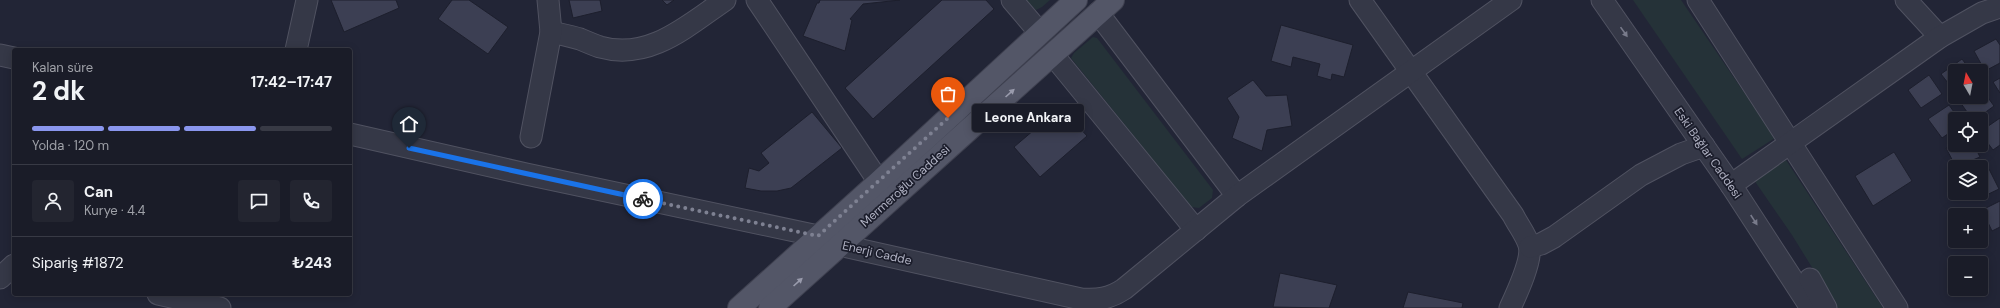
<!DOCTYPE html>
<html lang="tr">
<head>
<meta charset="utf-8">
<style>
	:root { --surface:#1a1c28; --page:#232530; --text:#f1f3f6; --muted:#9fa1a8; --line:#383a45; --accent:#8a96ee }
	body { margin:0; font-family:"DM Sans",sans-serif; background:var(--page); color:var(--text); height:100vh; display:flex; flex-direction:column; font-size:15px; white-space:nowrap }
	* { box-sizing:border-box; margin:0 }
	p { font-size:13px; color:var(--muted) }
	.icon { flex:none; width:22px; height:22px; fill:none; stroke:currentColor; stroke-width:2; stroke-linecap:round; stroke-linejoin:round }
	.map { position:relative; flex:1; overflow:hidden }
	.side { position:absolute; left:12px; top:48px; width:340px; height:248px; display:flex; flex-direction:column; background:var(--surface); border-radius:4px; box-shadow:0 2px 10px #0003,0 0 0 1px var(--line) }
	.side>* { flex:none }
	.needle { width:26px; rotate:350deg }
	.buttons { position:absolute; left:1948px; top:64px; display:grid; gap:8px }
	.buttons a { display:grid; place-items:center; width:40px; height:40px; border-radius:4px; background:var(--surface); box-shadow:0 2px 10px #0003,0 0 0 1px var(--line); font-size:20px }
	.pin { position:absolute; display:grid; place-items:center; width:34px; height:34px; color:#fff; margin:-41px -17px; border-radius:50% 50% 50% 0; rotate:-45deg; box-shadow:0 0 4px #0007 }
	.pin .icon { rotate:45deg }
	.courier { position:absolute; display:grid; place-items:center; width:40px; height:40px; margin:-20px; border:3px solid #1a73e8; border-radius:50%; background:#fff; color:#222; box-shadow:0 1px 5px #0007 }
	.bubble { position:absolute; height:28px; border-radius:4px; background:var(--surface); box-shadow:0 2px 10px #0003,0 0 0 1px var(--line); font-size:13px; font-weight:700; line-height:28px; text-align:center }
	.head em { font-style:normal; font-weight:700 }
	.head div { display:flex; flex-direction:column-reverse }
	.head { display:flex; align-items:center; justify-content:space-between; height:68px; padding:0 20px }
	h1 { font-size:26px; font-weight:700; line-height:30px }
	.bar { display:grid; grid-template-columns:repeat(4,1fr); gap:6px 4px; align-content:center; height:48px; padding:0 20px }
	.bar i { height:5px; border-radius:3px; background:var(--line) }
	.bar .current { background:var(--accent) }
	.bar p { grid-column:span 4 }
	.line { display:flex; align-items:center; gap:10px; padding:0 20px; border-top:1px solid var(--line) }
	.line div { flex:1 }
	.round { display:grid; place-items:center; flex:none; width:42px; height:42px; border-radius:4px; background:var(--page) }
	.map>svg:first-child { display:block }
	.green { fill:#253238 }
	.building { fill:#3c3f53; stroke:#1d1f2d }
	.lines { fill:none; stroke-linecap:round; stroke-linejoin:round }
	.minor-casing { stroke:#505261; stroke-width:23 }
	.major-casing { stroke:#3f4150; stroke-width:24 }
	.minor { stroke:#353847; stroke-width:21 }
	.major { stroke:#535667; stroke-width:22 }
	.oneway { fill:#797b8b }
	.oneway2 { fill:#999bac }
	.done { stroke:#7e8192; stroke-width:4; stroke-dasharray:0 7.2 }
	.route { stroke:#1a73e8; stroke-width:5 }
	.labels { text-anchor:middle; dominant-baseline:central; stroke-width:3.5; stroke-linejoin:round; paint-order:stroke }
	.street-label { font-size:12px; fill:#b0b2c3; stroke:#1b1d2b }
</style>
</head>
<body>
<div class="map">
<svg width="2000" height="308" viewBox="0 0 2000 308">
	<rect width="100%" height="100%" fill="#222536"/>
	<g class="green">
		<polygon points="1026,0 1050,0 1042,7 1036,10"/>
		<polygon points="1633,0 1681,0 1775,138 1742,159"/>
		<polygon points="1093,37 1097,38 1213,190 1212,198 1199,208 1191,207 1071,58 1074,53"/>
		<polygon points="1786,160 1883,308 1837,308 1792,235 1754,180"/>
	</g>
	<g class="building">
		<polygon points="331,0 396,0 399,8 344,32"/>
		<polygon points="452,0 469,0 508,27 488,54 438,19"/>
		<polygon points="569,0 600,0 602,11 573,18"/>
		<polygon points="662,0 674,0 667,5"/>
		<polygon points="820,0 900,0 863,4 850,19 852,20 845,51 803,36 817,3 819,3"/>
		<polygon points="942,0 986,0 994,9 873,119 845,88"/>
		<polygon points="1281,25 1353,45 1344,77 1332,74 1331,80 1317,76 1320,64 1293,57 1291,67 1271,61"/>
		<polygon points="1996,39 2000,45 2000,63 1985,71 1974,51"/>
		<polygon points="1962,59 1971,71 1955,71 1955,92 1941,74"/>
		<polygon points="1929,75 1942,94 1921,108 1908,90"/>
		<polygon points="2000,78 2000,93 1993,82"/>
		<polygon points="1253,80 1266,96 1287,95 1292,126 1267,130 1262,151 1232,138 1239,117 1227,98"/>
		<polygon points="1981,88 1994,106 1976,119 1972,119 1960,102 1968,97 1981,97"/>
		<polygon points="1949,105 1959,119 1955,119 1955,129 1942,138 1928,119"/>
		<polygon points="1061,107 1087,136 1040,177 1014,147"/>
		<polygon points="812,112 842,148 791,188 777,191 761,191 745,188 749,168 759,171 769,163 761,153"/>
		<polygon points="2000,118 2000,145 1993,150 1981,134 1981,131"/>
		<polygon points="1955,144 1955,145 1974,145 1980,157 1956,167 1946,148"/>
		<polygon points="1894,152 1912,181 1873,206 1855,176"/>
		<polygon points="1989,169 1999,189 1976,200 1972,193 1981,193 1981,172"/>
		<polygon points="2000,201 2000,227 1992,231 1982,210"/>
		<polygon points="1280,273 1337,285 1329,308 1273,307"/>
		<polygon points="1408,292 1463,303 1462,308 1403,308"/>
	</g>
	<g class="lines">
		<defs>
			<g id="minor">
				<polyline points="757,0 879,182"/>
				<polyline points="1012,0 1040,33"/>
				<path d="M1360 0 1513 215C1518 225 1526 235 1529 245 1533 259 1516 295 1510 308"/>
				<polyline points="1602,0 1731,185 1811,308"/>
				<polyline points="1698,0 1897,308"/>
				<polyline points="1906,0 1940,37"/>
				<polyline points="1098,13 1237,196"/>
				<path d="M551 32C560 34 571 36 580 39 587 42 594 45 600 47 649 61 687 26 725 0"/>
				<polyline points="296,50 307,0"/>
				<polyline points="0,55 14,58"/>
				<polyline points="1053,55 1196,230"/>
				<path d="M350 134 526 174 818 236 839 245 1081 299C1098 300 1109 299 1124 289L1237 196 1511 0"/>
				<polyline points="531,137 551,32 548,0"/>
				<polyline points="1731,185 1940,37 1982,13 2000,7"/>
				<polyline points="1530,247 1541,244 1554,237 1641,175 1681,154 1704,146"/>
				<polyline points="0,278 14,265"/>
				<polyline points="1810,279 1826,308"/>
				<polyline points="158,294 220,308"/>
			</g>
			<g id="major">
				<polyline points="739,308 879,182 1076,0"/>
				<polyline points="770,308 1113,0"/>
			</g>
		</defs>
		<use href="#minor" class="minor-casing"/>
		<use href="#major" class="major-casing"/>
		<use href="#minor" class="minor"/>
		<use href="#major" class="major"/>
	</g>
	<defs><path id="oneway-solid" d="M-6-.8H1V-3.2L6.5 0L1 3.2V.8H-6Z"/></defs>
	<g class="oneway">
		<use href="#oneway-solid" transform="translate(1624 32) rotate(55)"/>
		<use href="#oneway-solid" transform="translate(1754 220) rotate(57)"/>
	</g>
	<g class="oneway2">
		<use href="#oneway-solid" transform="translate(1010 93) rotate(-42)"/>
		<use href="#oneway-solid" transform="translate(798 282) rotate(-42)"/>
	</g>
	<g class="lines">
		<polyline class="done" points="643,199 818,236 948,118"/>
		<polyline class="route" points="409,148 643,199"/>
	</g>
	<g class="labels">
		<g class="street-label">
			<text transform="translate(1708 153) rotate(55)">Eski Bağlar Caddesi</text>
			<text transform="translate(905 186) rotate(-42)">Mermeroğlu Caddesi</text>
			<text transform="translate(877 253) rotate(13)">Enerji Cadde</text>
		</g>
	</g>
</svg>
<div class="buttons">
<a><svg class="needle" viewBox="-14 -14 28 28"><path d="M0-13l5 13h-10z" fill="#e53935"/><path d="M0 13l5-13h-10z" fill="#9fa1a8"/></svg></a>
<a><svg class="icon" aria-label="locate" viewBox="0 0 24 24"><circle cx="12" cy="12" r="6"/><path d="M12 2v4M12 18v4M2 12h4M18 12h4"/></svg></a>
<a><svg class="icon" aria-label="layers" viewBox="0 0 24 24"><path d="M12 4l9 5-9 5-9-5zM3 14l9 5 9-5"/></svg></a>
<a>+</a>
<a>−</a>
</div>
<div class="pin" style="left:948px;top:118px;background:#ea580c"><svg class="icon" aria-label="bag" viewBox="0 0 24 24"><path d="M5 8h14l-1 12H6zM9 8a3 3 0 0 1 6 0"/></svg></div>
<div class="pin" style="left:409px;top:148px;background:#1f2937"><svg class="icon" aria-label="home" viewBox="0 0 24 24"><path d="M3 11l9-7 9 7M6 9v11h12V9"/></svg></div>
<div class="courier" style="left:643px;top:199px"><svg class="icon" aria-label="bike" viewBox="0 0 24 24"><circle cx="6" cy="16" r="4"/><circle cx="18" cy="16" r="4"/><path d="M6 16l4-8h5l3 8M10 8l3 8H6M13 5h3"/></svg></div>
<div class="bubble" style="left:972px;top:104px;width:112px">Leone Ankara</div>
<section class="side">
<div class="head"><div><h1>2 dk</h1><p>Kalan süre</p></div><em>17:42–17:47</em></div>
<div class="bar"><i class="current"></i><i class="current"></i><i class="current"></i><i></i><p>Yolda · 120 m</p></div>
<div class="line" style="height:72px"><a class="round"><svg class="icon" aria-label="person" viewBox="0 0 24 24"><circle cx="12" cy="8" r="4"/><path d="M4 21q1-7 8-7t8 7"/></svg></a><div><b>Can</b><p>Kurye · 4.4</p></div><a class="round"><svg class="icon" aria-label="chat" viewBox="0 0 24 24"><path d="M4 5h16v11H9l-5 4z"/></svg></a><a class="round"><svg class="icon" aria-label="phone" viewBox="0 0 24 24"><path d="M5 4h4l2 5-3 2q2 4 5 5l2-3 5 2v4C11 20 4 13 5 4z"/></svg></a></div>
<div class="line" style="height:52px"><div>Sipariş #1872</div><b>₺243</b></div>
</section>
</div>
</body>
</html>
